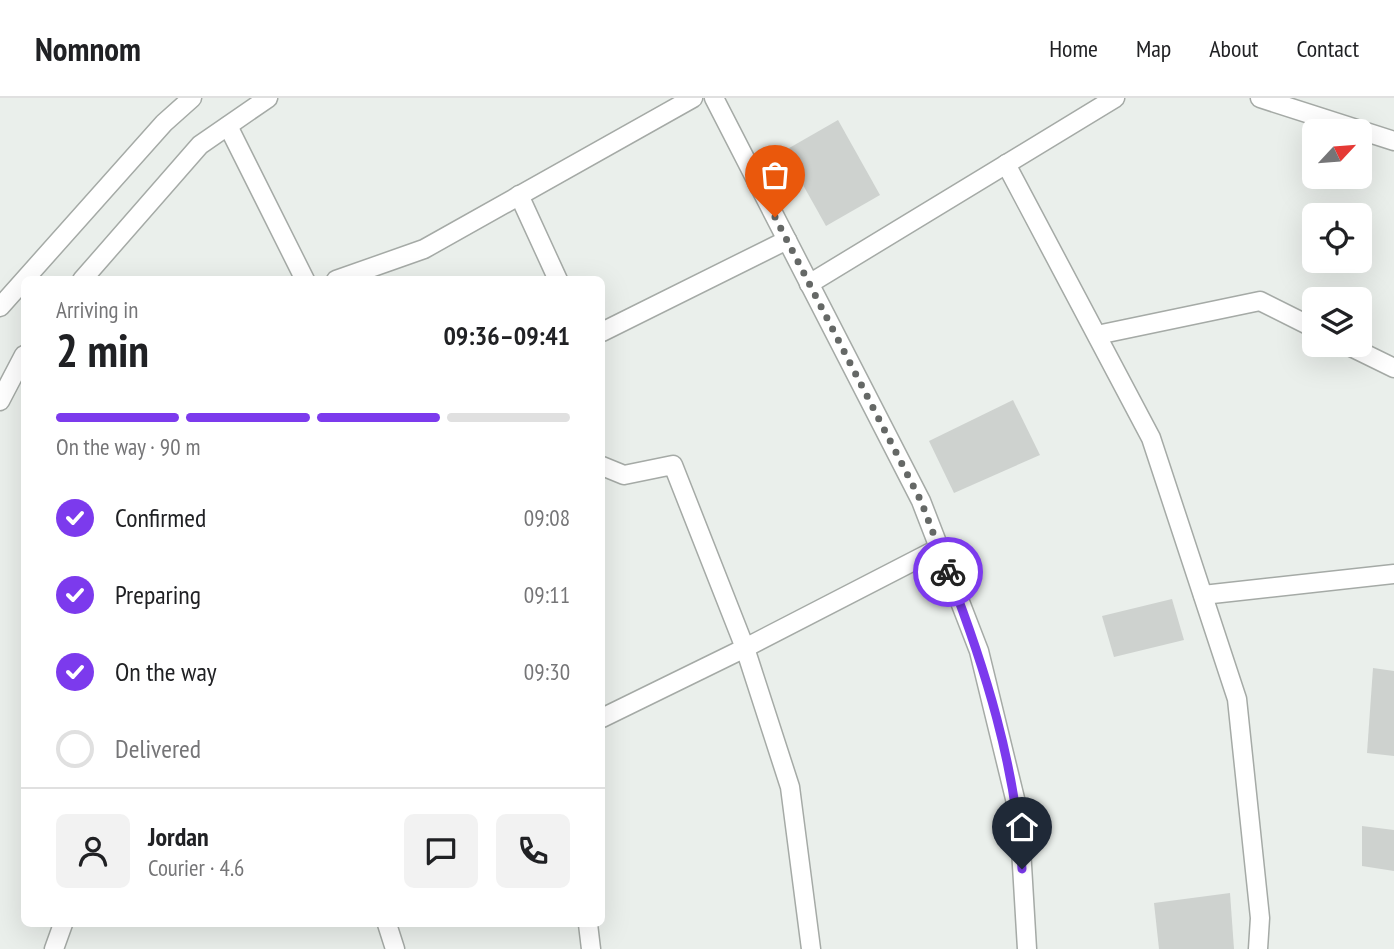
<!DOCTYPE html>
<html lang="en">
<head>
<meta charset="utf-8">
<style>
	:root { --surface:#fff; --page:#f2f2f2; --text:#202124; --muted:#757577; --line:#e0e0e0; --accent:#7c3aed }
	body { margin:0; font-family:"PT Sans Narrow",sans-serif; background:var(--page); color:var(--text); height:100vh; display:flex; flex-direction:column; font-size:26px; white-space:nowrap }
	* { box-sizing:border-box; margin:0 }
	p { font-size:23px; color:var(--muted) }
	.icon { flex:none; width:38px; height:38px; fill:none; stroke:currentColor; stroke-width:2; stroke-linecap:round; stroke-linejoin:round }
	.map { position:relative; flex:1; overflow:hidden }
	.sheet { position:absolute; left:21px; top:178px; width:584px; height:651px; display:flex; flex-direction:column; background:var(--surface); border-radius:10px; box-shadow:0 7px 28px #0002 }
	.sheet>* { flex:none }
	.needle { width:46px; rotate:64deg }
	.fabs { position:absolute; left:1302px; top:21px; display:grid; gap:14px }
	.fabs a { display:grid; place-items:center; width:70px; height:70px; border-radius:10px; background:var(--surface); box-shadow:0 7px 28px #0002; font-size:35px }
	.pin { position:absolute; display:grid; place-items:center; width:60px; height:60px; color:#fff; margin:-72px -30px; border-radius:50% 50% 50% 0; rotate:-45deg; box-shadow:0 0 7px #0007 }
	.pin .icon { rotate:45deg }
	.courier { position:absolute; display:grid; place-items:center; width:70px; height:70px; margin:-35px; border:5px solid #7c3aed; border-radius:50%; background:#fff; color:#222; box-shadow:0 2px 9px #0007 }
	.summary em { font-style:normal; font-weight:800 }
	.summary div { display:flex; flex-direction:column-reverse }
	.summary { display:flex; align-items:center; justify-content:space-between; height:119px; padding:0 35px }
	h1 { font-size:46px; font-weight:800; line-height:52px }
	.bar { display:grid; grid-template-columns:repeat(4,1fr); gap:10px 7px; align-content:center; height:84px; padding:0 35px }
	.bar i { height:9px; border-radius:5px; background:var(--line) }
	.bar .active { background:var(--accent) }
	.bar p { grid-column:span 4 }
	.line { display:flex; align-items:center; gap:18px; padding:0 35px; border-top:2px solid var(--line) }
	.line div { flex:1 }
	.round { display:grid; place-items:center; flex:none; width:74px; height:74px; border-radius:10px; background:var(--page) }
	ol { padding:0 35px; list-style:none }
	li { display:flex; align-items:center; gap:21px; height:77px }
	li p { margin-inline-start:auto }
	li .icon { padding:7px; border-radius:50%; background:var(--accent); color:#fff; stroke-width:4 }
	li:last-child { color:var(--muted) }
	li i { width:38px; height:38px; border:4px solid var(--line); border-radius:50% }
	header { display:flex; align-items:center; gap:42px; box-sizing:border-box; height:98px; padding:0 35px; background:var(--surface); border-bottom:2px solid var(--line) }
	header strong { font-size:33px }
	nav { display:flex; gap:38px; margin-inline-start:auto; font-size:24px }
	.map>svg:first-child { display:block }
	.building { fill:#ced2cf }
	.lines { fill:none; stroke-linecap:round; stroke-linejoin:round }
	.minor-casing { stroke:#a5aaa6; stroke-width:21 }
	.minor { stroke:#fff; stroke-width:18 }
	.done { stroke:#656866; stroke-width:7; stroke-dasharray:0 12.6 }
	.route { stroke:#7c3aed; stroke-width:9 }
</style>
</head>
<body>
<header>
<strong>Nomnom</strong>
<nav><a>Home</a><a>Map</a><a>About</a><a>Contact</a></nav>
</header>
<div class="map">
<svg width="1394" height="851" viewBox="0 0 1394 851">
	<rect width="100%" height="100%" fill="#eaefeb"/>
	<g class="building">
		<polygon points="838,22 880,97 826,128 784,53"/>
		<polygon points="1013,302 1040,357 954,395 929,343"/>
		<polygon points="1172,501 1184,542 1114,559 1102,518"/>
		<polygon points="1373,570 1394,573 1394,658 1367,655"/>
		<polygon points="1362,728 1394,732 1394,773 1362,768"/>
		<polygon points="1230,795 1234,851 1159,851 1154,805"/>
	</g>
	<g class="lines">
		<defs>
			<g id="minor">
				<polyline points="714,0 921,403 979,553 1019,717 1027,851"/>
				<polyline points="1260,0 1394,43"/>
				<polyline points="228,28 305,182"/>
				<polyline points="1006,66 1151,340 1237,601 1260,820 1258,851"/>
				<polyline points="519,97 558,182"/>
				<polyline points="82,182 200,47 268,0"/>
				<polyline points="336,182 424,151 693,0"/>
				<polyline points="809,186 1115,0"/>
				<polyline points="0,209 164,25 192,0"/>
				<polyline points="602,234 787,142"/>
				<polyline points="1097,237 1260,203 1314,230"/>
				<polyline points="1347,247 1394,270"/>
				<polyline points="0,303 24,257"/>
				<polyline points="602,368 624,377 673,367 745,550 939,450"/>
				<polyline points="1203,497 1394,476"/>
				<polyline points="602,620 745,550 790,689 811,851"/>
				<polyline points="387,826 395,851"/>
				<polyline points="588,826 591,851"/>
				<polyline points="54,851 63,826"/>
			</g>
		</defs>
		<use href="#minor" class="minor-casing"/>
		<use href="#minor" class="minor"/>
	</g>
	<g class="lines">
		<polyline class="done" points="775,119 921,403 948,474"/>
		<path class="route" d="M948 474C985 569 1016 669 1022 771"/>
	</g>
</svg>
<div class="fabs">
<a><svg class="needle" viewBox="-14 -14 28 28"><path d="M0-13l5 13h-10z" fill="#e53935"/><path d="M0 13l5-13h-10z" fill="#757577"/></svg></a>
<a><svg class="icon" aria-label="locate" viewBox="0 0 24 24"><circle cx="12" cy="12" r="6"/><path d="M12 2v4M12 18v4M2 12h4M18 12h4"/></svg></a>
<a><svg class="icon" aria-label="layers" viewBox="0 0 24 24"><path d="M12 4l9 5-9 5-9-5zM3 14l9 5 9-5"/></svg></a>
</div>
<div class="pin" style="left:775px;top:119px;background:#ea580c"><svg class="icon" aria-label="bag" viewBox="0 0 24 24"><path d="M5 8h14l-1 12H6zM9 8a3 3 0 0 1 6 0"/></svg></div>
<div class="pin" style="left:1022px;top:771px;background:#1f2937"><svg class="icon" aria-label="home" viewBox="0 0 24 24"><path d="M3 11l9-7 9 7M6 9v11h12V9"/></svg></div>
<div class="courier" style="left:948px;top:474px"><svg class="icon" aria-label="bike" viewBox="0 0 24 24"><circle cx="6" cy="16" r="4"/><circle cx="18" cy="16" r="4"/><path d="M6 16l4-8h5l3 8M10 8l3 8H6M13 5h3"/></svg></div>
<section class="sheet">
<div class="summary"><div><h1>2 min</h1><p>Arriving in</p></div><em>09:36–09:41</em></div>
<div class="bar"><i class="active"></i><i class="active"></i><i class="active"></i><i></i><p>On the way · 90 m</p></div>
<ol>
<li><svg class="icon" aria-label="check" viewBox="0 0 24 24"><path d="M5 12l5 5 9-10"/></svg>Confirmed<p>09:08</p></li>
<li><svg class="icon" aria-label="check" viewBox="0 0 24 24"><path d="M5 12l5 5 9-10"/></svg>Preparing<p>09:11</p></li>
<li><svg class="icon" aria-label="check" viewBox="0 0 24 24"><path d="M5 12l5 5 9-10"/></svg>On the way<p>09:30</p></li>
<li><i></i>Delivered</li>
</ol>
<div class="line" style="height:126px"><a class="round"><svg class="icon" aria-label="person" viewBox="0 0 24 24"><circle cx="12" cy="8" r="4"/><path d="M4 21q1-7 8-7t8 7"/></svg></a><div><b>Jordan</b><p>Courier · 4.6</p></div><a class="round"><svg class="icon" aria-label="chat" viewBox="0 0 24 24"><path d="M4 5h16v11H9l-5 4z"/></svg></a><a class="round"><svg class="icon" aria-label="phone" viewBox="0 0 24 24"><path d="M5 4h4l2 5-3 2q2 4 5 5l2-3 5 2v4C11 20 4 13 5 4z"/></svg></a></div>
</section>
</div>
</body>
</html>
